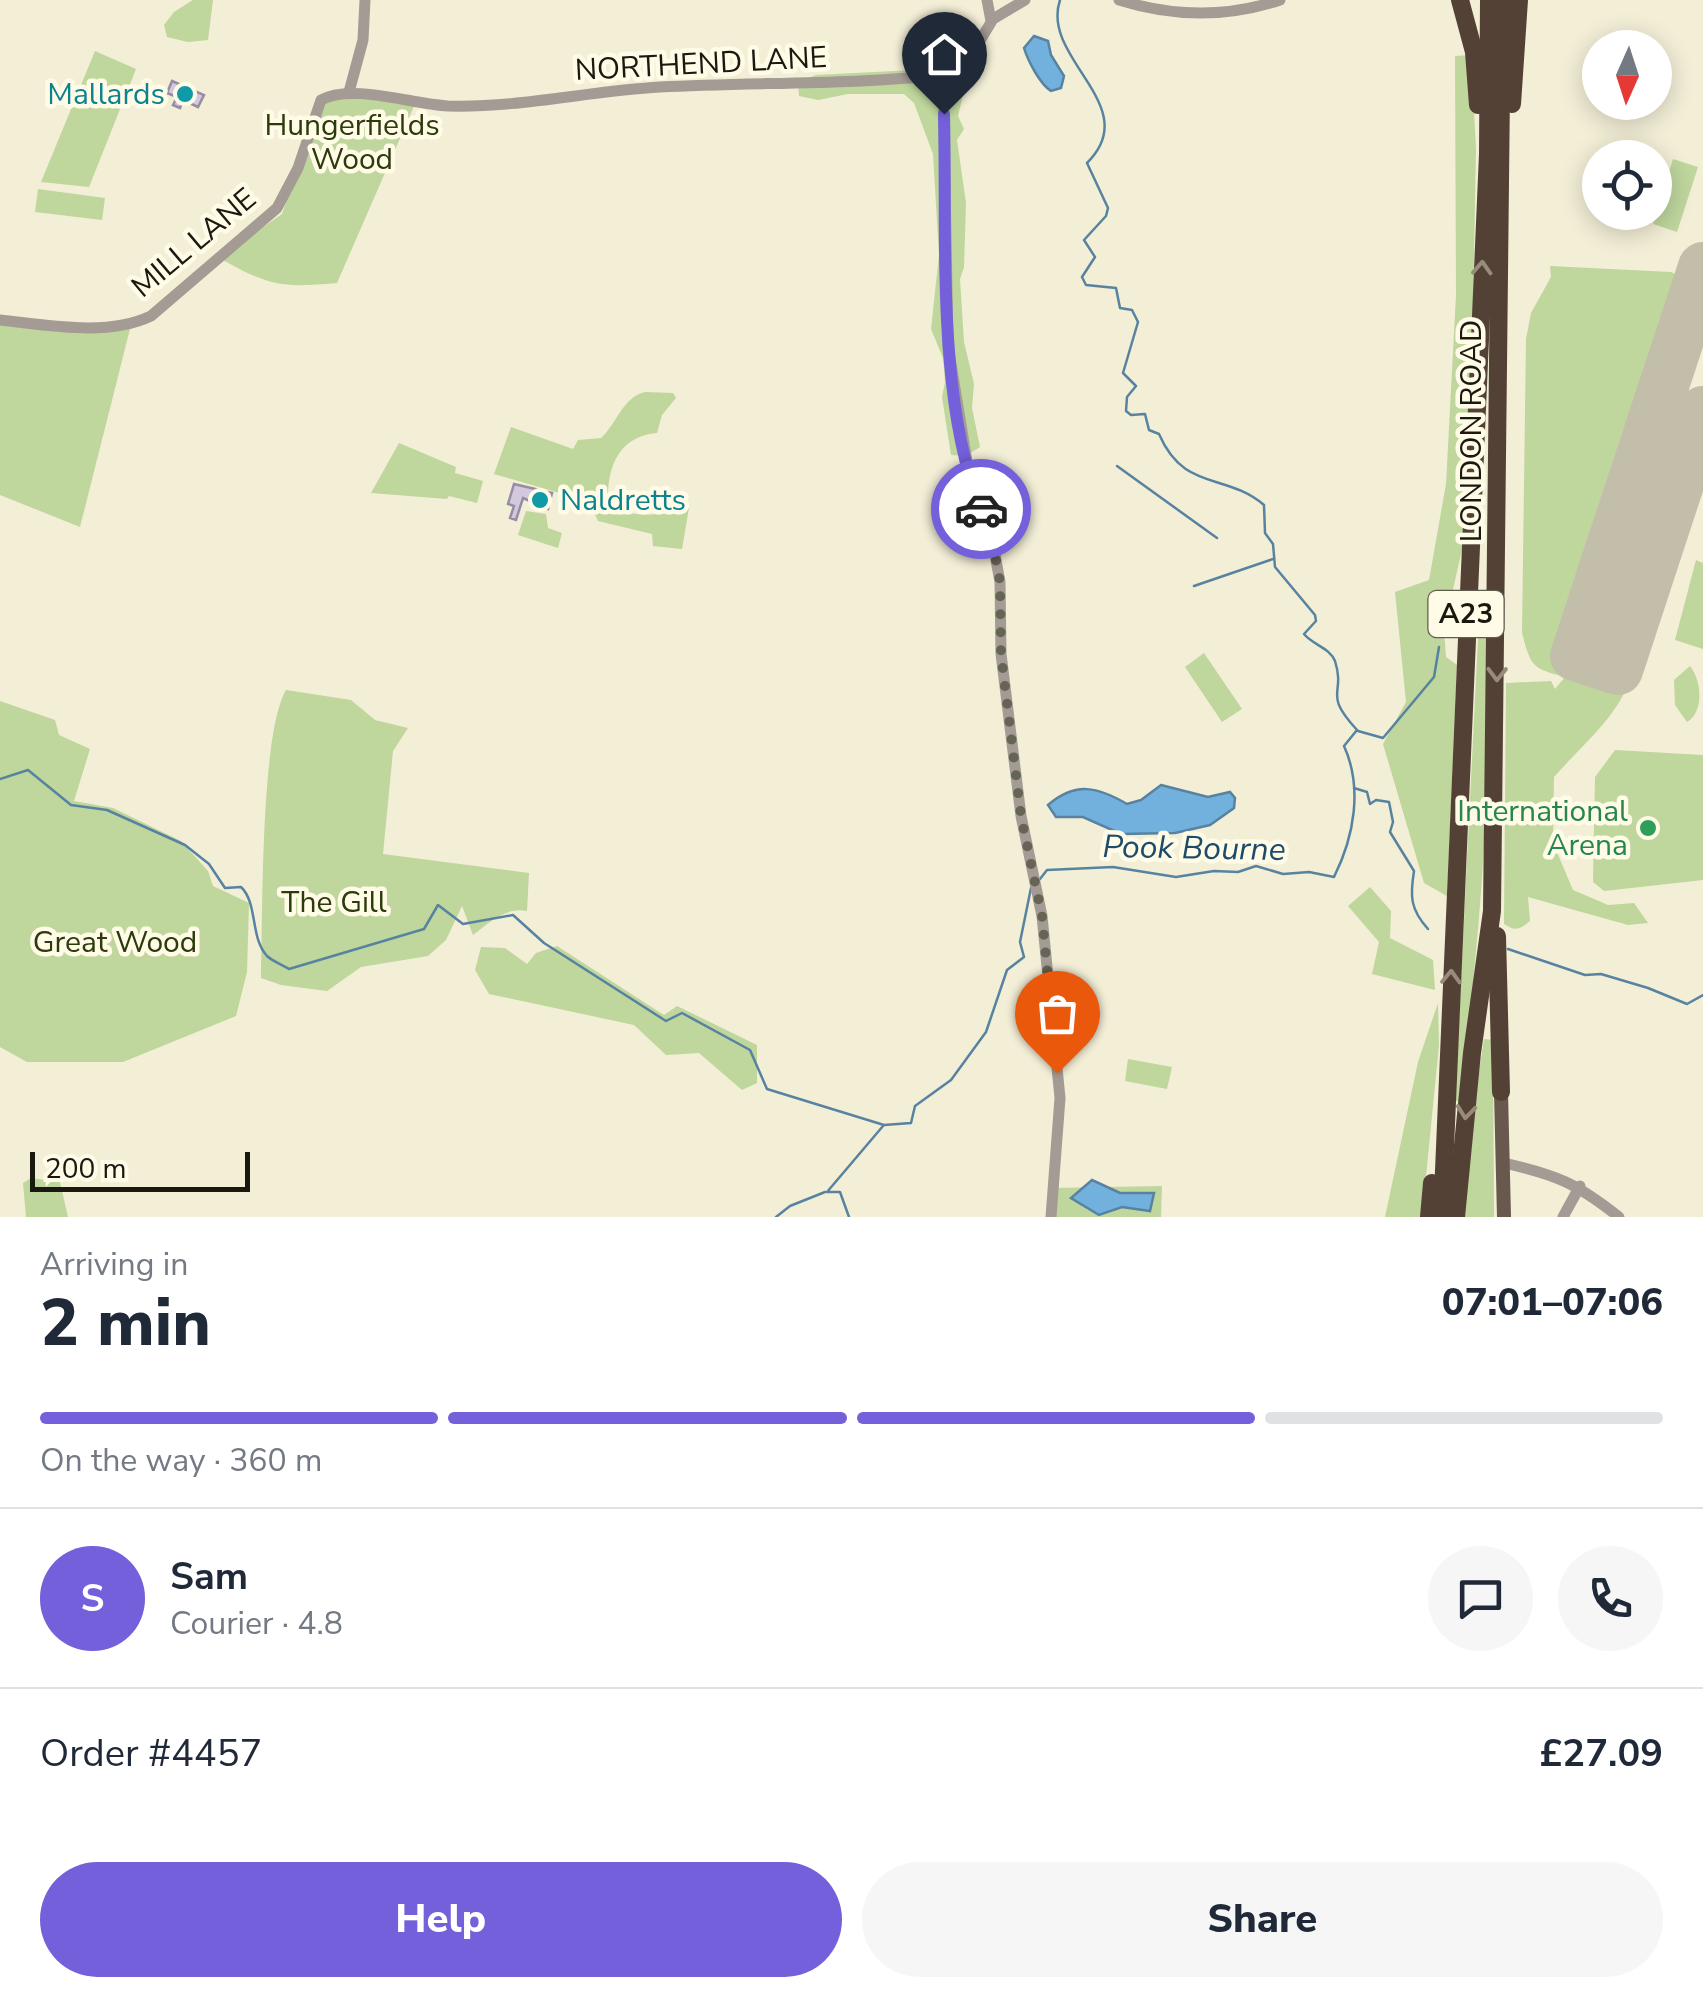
<!DOCTYPE html>
<html lang="en">
<head>
<meta charset="utf-8">
<style>
	:root { --surface:#fff; --page:#f6f6f7; --text:#1f2937; --muted:#747a83; --line:#e0e1e3; --accent:#7360da }
	body { margin:0; font-family:"Nunito Sans",sans-serif; background:var(--page); color:var(--text); height:100vh; display:flex; flex-direction:column; font-size:38px; white-space:nowrap }
	* { box-sizing:border-box; margin:0 }
	p { font-size:32px; color:var(--muted) }
	.icon { flex:none; width:55px; height:55px; fill:none; stroke:currentColor; stroke-width:2; stroke-linecap:round; stroke-linejoin:round }
	.map { position:relative; height:1217px; overflow:hidden }
	.side { display:flex; flex-direction:column; background:var(--surface); flex:1 }
	.side>* { flex:none }
	.needle { width:65px; rotate:183deg }
	.tools { position:absolute; left:1582px; top:30px; display:grid; gap:20px }
	.tools a { display:grid; place-items:center; width:90px; height:90px; border-radius:50%; background:var(--surface); box-shadow:0 5px 25px #0003; font-size:50px }
	.scale { position:absolute; left:30px; bottom:25px; width:220px; box-sizing:border-box; padding-left:10px; border:5px solid #1a1910; border-top:0; font-size:28px; line-height:35px; white-space:nowrap; color:#1a1910; -webkit-text-stroke:8px #fffbe7; paint-order:stroke }
	.pin { position:absolute; display:grid; place-items:center; width:85px; height:85px; color:#fff; margin:-102px -42px; border-radius:50% 50% 50% 0; rotate:-45deg; box-shadow:0 0 10px #0007 }
	.pin .icon { rotate:45deg }
	.courier { position:absolute; display:grid; place-items:center; width:100px; height:100px; margin:-50px; border:8px solid #7360da; border-radius:50%; background:#fff; color:#222; box-shadow:0 2px 12px #0007 }
	.summary em { font-style:normal; font-weight:800 }
	.summary div { display:flex; flex-direction:column-reverse }
	.summary { display:flex; align-items:center; justify-content:space-between; height:170px; padding:0 40px }
	h1 { font-size:65px; font-weight:800; line-height:75px }
	.bar { display:grid; grid-template-columns:repeat(4,1fr); gap:15px 10px; align-content:center; height:120px; padding:0 40px }
	.bar i { height:12px; border-radius:8px; background:var(--line) }
	.bar .active { background:var(--accent) }
	.bar p { grid-column:span 4 }
	.line { display:flex; align-items:center; gap:25px; padding:0 40px; border-top:2px solid var(--line) }
	.line div { flex:1 }
	.round { display:grid; place-items:center; flex:none; width:105px; height:105px; border-radius:52px; background:var(--page) }
	.button { display:flex; gap:20px; margin-top:auto; padding:20px 40px }
	.button a { flex:1; height:115px; border-radius:60px; background:var(--accent); color:#fff; font-size:40px; font-weight:800; line-height:115px; text-align:center }
	.button a+a { background:var(--page); color:var(--text) }
	.map>svg:first-child { display:block }
	.green { fill:#bfd69d }
	.water { fill:#72b1de; stroke:#5883a0; stroke-width:2.5 }
	.lines { fill:none; stroke-linecap:round; stroke-linejoin:round }
	.stream { stroke:#5883a0; stroke-width:2.5 }
	.runway { stroke:#c2beaa; stroke-width:50 }
	.building { fill:#d3c8de; stroke:#978da2; stroke-width:2.5 }
	.minor { stroke:#a59b95; stroke-width:11 }
	.major { stroke:#69584e; stroke-width:14 }
	.highway { stroke:#544135; stroke-width:18 }
	.oneway { stroke:#988b7c }
	.done { stroke:#666455; stroke-width:10; stroke-dasharray:0 18 }
	.route { stroke:#7360da; stroke-width:12 }
	.culture-dot { fill:#0f9aa8; stroke:#fffbe7; stroke-width:4 }
	.leisure-dot { fill:#2e9e5b; stroke:#fffbe7; stroke-width:4 }
	.labels { text-anchor:middle; dominant-baseline:central; stroke-width:9; stroke-linejoin:round; paint-order:stroke }
	.shield { fill:#fffbe7; stroke:#5f5d50; stroke-width:2.5 }
	.shield-label { font-size:28px; font-weight:bold; fill:#1a1910 }
	.street-label { font-size:30px; fill:#1a1910; stroke:#fffbe7 }
	.culture-label { font-size:30px; fill:#0d838f; stroke:#fffbe7; text-anchor:end }
	.park-label { font-size:30px; fill:#2c3b0b; stroke:#fffbe7 }
	.leisure-label { font-size:30px; fill:#27864d; stroke:#fffbe7; text-anchor:end }
	.water-label { font-size:32px; font-style:italic; fill:#1d4c6b; stroke:#fffbe7 }
</style>
</head>
<body>
<div class="map">
<svg width="1703" height="1217" viewBox="0 0 1703 1217">
	<rect width="100%" height="100%" fill="#f3eed6"/>
	<g class="green">
		<polygon points="193,0 213,0 208,40 188,42 167,37 164,25 174,12"/>
		<polygon points="95,51 136,69 89,187 41,182"/>
		<polygon points="1471,55 1476,149 1473,313 1464,540 1444,630 1446,657 1457,665 1447,896 1424,883 1383,744 1406,702 1395,592 1429,580 1446,484 1456,295 1455,56"/>
		<polygon points="913,70 958,76 966,83 958,116 964,129 957,140 966,203 964,267 960,279 964,342 974,384 972,408 980,447 966,456 951,455 942,397 945,382 943,358 931,329 939,255 933,154 914,103 904,94 848,94 818,100 799,96 798,82 816,75"/>
		<path d="M332 94 415 104 337 283C279 288 270 286 219 258L282 214 321 100Z"/>
		<polygon points="1673,159 1698,167 1677,232 1653,224"/>
		<polygon points="38,189 105,198 102,220 35,212"/>
		<path d="M1550 266 1671 272 1697 285 1566 676 1631 677C1618 717 1581 746 1554 777L1553 843 1573 890 1608 905 1634 903 1648 923 1628 925 1528 897 1530 921C1521 929 1515 932 1504 924L1506 683 1551 681 1555 689 1565 677C1532 668 1531 667 1522 633L1526 339 1531 313 1551 277Z"/>
		<polygon points="0,320 131,325 80,527 0,495"/>
		<path d="M645 392 673 393 676 398 662 415 657 433C619 436 607 467 608 501 631 522 661 514 689 508L682 549 653 546 652 534 598 521 591 506 580 499 494 474 511 427 573 449 578 440 601 438C618 422 622 398 645 392Z"/>
		<polygon points="399,443 456,467 455,473 483,481 477,503 449,496 447,499 371,493"/>
		<polygon points="526,511 546,514 548,528 562,533 558,548 518,535"/>
		<polygon points="1696,560 1703,563 1703,649 1675,640"/>
		<path d="M1480 599H1486C1494 768 1481 934 1459 1101H1455Z"/>
		<polygon points="1204,653 1242,709 1222,722 1185,667"/>
		<path d="M1690 666C1703 683 1703 713 1687 722L1675 705 1674 680Z"/>
		<path d="M286 690 351 700 375 720 408 728 393 751 383 854 529 873 527 911C505 907 490 922 473 935L462 906 446 940 428 956 361 967 327 991 281 985 261 978C263 917 260 735 286 690Z"/>
		<polygon points="0,701 55,720 59,735 90,749 74,801 113,808 181,841 208,871 213,886 249,903 247,972 236,1016 123,1062 27,1062 0,1047"/>
		<polygon points="1615,750 1703,755 1703,880 1604,891 1593,882 1595,777"/>
		<polygon points="1370,887 1391,911 1390,938 1433,960 1435,990 1372,974 1379,942 1348,906"/>
		<polygon points="557,946 664,1015 677,1006 757,1045 757,1083 742,1090 699,1053 666,1055 634,1025 489,994 475,970 481,947 505,948 527,964 536,953"/>
		<polygon points="1438,1003 1439,1045 1422,1217 1385,1217 1418,1062"/>
		<polygon points="1484,1039 1493,1040 1494,1217 1465,1217 1467,1150"/>
		<polygon points="1128,1059 1172,1067 1167,1089 1125,1081"/>
		<polygon points="31,1178 60,1182 68,1217 26,1217 23,1183"/>
		<polygon points="1162,1186 1161,1217 1051,1217 1052,1188"/>
	</g>
	<g class="water">
		<path d="M1034 36 1048 41 1051 55 1064 76 1061 88 1051 91C1040 84 1028 61 1024 48Z"/>
		<path d="M1161 785 1208 797 1230 792 1235 798 1234 808 1210 825 1175 833 1121 834 1083 817H1056L1048 805C1076 781 1098 787 1127 804L1141 800Z"/>
		<polygon points="1092,1180 1120,1193 1154,1193 1150,1211 1122,1207 1099,1215 1071,1198"/>
	</g>
	<g class="lines">
		<g class="stream">
			<path d="M1060 0C1040 59 1145 106 1087 163L1108 208 1106 216 1084 240 1095 257 1082 277 1086 285 1116 288 1120 308 1132 310 1138 322 1123 373 1136 386 1127 397 1126 411 1131 415 1145 414 1149 430 1159 434C1184 492 1225 472 1264 505L1265 533 1273 544 1275 567 1315 615 1316 621 1304 634C1313 645 1330 648 1335 661 1346 696 1322 692 1357 730"/>
			<polyline points="1117,466 1217,538"/>
			<polyline points="1194,586 1273,559"/>
			<polyline points="1358,731 1383,738 1434,677 1439,647"/>
			<path d="M0 779 28 770 71 805 107 810 185 845 209 864 225 888 241 887C258 903 250 938 267 956 272 961 283 965 289 969L424 929 438 905 463 924 513 915 544 943 666 1021 682 1013 750 1050 767 1089 884 1125 911 1123 915 1106 951 1080 986 1032 1007 970 1024 957 1020 942 1031 888"/>
			<path d="M1354 788 1367 792 1370 804 1376 800 1389 802 1393 822 1390 832 1414 871C1410 896 1410 909 1428 929"/>
			<path d="M1040 879 1047 870 1113 867 1176 877 1214 871 1238 872 1256 866 1283 874 1309 872 1334 877C1354 837 1363 788 1344 746L1357 730"/>
			<polyline points="1508,949 1585,975 1601,974 1648,988 1687,1004 1703,995"/>
			<polyline points="776,1217 790,1206 825,1192"/>
			<polyline points="849,1217 840,1192 827,1192 883,1126"/>
		</g>
		<polyline class="runway" points="1703,267 1575,656 1618,670 1703,411"/>
	</g>
	<g class="building">
		<polygon points="172,81 204,95 198,107 183,100 180,108 173,105 177,97 167,93"/>
		<polygon points="514,484 552,493 548,509 523,498 516,520 510,518 514,506 508,504"/>
	</g>
	<g class="lines">
		<g class="minor">
			<polyline points="987,0 991,21"/>
			<path d="M1119 0C1173 17 1226 18 1280 0"/>
			<polyline points="943,75 948,346 971,486 991,533 1000,582 1001,654 1021,816 1042,916 1060,1098 1051,1217"/>
			<polyline points="349,92 363,40 365,0"/>
			<path d="M0 320C47 325 107 337 151 316L277 208 298 168 321 100C351 83 411 104 448 106 519 108 589 91 660 87 754 82 849 85 943 75L972 54 993 19 1025 0"/>
			<path d="M1504 1163C1557 1175 1576 1183 1619 1217"/>
			<polyline points="1563,1217 1580,1186"/>
		</g>
		<polyline class="major" points="1501,1092 1504,1217"/>
		<g class="highway">
			<polyline points="1460,0 1474,52 1478,105"/>
			<polyline points="1512,104 1519,0"/>
			<polyline points="1497,936 1501,1092"/>
			<polyline points="1429,1217 1432,1183"/>
			<polyline points="1442,1217 1488,154 1489,0"/>
			<polyline points="1456,1217 1472,1053 1492,911 1502,0"/>
		</g>
	</g>
	<defs><path id="oneway-chevron" d="M-2-3.5L2.5 0L-2 3.5" fill="none" stroke-width="1.6" stroke-linecap="round" stroke-linejoin="round" transform="scale(2.5)"/></defs>
	<g class="oneway">
		<use href="#oneway-chevron" transform="translate(1482 268) rotate(-87)"/>
		<use href="#oneway-chevron" transform="translate(1497 674) rotate(91)"/>
		<use href="#oneway-chevron" transform="translate(1451 977) rotate(-88)"/>
		<use href="#oneway-chevron" transform="translate(1466 1112) rotate(96)"/>
	</g>
	<g class="lines">
		<polyline class="done" points="981,509 991,533 1000,582 1001,654 1021,816 1042,916 1057,1073"/>
		<path class="route" d="M944 114C947 232 936 400 981 509"/>
	</g>
	<g class="culture-dot">
		<circle cx="185" cy="94" r="10"/>
		<circle cx="540" cy="500" r="10"/>
	</g>
	<circle class="leisure-dot" cx="1648" cy="828" r="10"/>
	<g class="labels">
		<rect class="shield" x="1428.5" y="591" width="75" height="46" rx="8"/>
		<g class="shield-label">
			<text x="1466" y="614">A23</text>
		</g>
		<g class="street-label">
			<text transform="translate(701 64) rotate(-3)">NORTHEND LANE</text>
			<text transform="translate(194 243) rotate(-40)">MILL LANE</text>
			<text transform="translate(1471 431) rotate(-90)">LONDON ROAD</text>
		</g>
		<g class="culture-label">
			<text x="165" y="94">Mallards</text>
			<text x="560" y="500" text-anchor="start">Naldretts</text>
		</g>
		<g class="park-label">
			<text x="352" y="125">Hungerfields<tspan x="352" dy="34">Wood</tspan></text>
			<text x="334" y="902">The Gill</text>
			<text x="115" y="942">Great Wood</text>
		</g>
		<g class="leisure-label">
			<text x="1628" y="811">International<tspan x="1628" dy="34">Arena</tspan></text>
		</g>
		<g class="water-label">
			<text transform="translate(1194 848) rotate(1)">Pook Bourne</text>
		</g>
	</g>
</svg>
<div class="tools">
<a><svg class="needle" viewBox="-14 -14 28 28"><path d="M0-13l5 13h-10z" fill="#e53935"/><path d="M0 13l5-13h-10z" fill="#747a83"/></svg></a>
<a><svg class="icon" aria-label="locate" viewBox="0 0 24 24"><circle cx="12" cy="12" r="6"/><path d="M12 2v4M12 18v4M2 12h4M18 12h4"/></svg></a>
</div>
<div class="scale">200 m</div>
<div class="pin" style="left:1057px;top:1073px;background:#ea580c"><svg class="icon" aria-label="bag" viewBox="0 0 24 24"><path d="M5 8h14l-1 12H6zM9 8a3 3 0 0 1 6 0"/></svg></div>
<div class="pin" style="left:944px;top:114px;background:#1f2937"><svg class="icon" aria-label="home" viewBox="0 0 24 24"><path d="M3 11l9-7 9 7M6 9v11h12V9"/></svg></div>
<div class="courier" style="left:981px;top:509px"><svg class="icon" aria-label="car" viewBox="0 0 24 24"><path d="M5 17H2v-5l4-1 3-4h7l3 4 3 1v5h-3M9 17h6M6 11h13"/><circle cx="7" cy="17" r="2"/><circle cx="17" cy="17" r="2"/></svg></div>
</div>
<section class="side">
<div class="summary"><div><h1>2 min</h1><p>Arriving in</p></div><em>07:01–07:06</em></div>
<div class="bar"><i class="active"></i><i class="active"></i><i class="active"></i><i></i><p>On the way · 360 m</p></div>
<div class="line" style="height:180px"><b class="round" style="background:var(--accent);color:#fff">S</b><div><b>Sam</b><p>Courier · 4.8</p></div><a class="round"><svg class="icon" aria-label="chat" viewBox="0 0 24 24"><path d="M4 5h16v11H9l-5 4z"/></svg></a><a class="round"><svg class="icon" aria-label="phone" viewBox="0 0 24 24"><path d="M5 4h4l2 5-3 2q2 4 5 5l2-3 5 2v4C11 20 4 13 5 4z"/></svg></a></div>
<div class="line" style="height:130px"><div>Order #4457</div><b>£27.09</b></div>
<div class="button"><a>Help</a><a>Share</a></div>
</section>
</body>
</html>
